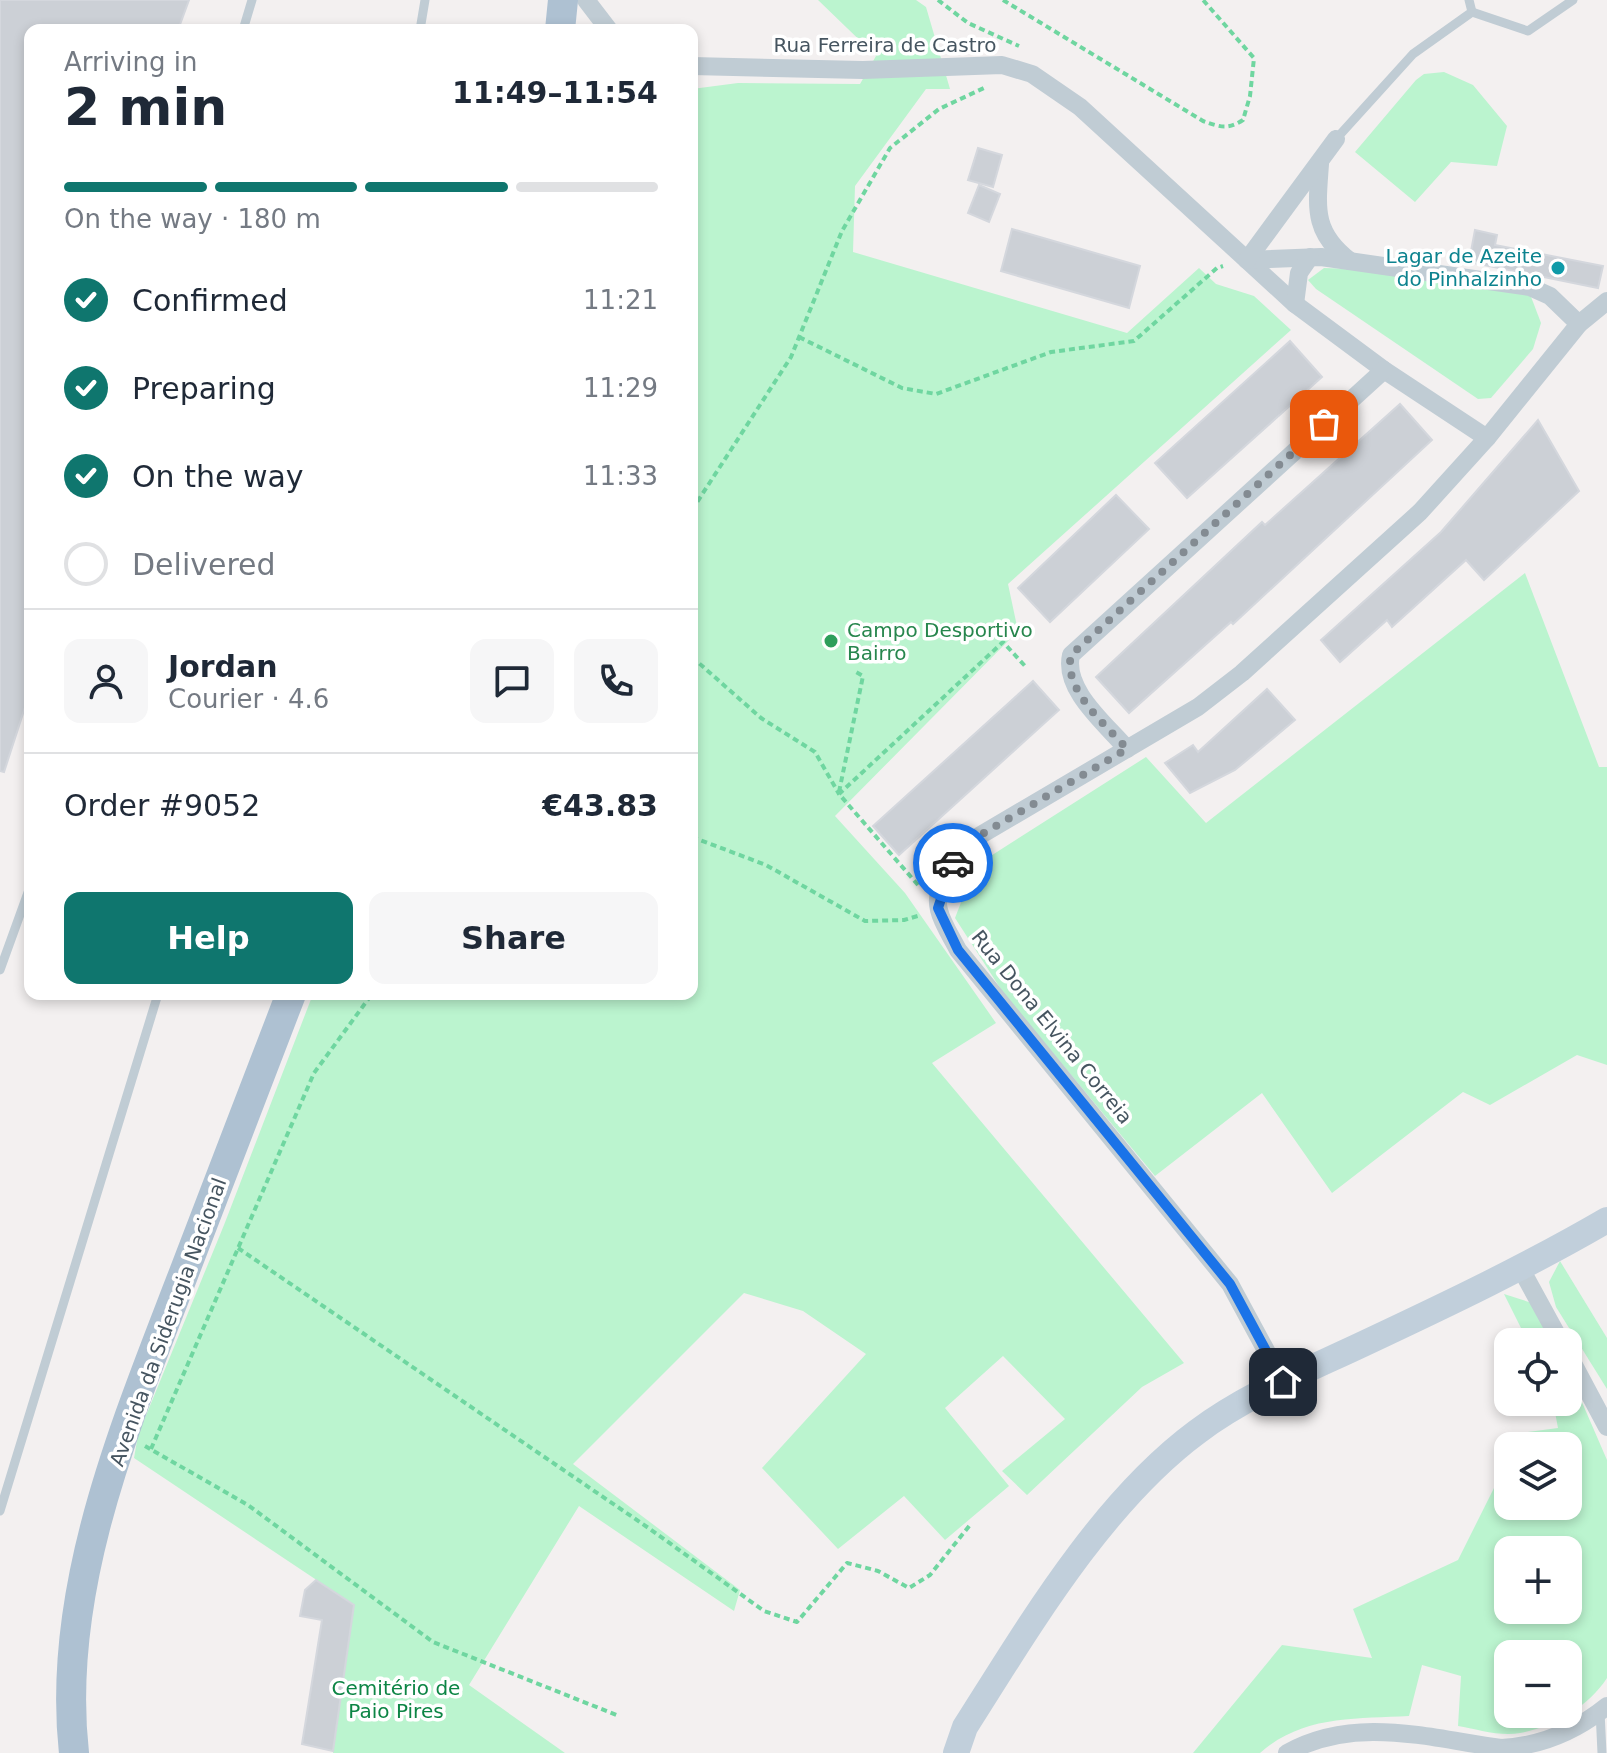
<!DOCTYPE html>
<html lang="en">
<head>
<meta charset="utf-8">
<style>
	:root { --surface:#fff; --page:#f6f6f7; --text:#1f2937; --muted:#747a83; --line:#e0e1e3; --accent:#0f766e }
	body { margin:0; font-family:"DejaVu Sans",sans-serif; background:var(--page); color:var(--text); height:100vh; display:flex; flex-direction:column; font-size:30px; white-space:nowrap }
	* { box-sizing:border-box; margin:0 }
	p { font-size:26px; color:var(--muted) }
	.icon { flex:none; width:44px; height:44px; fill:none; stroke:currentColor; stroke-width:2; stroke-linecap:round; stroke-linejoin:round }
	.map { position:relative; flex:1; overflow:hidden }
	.side { position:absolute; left:24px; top:24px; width:674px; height:976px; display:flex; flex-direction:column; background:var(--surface); border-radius:16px; box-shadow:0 4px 12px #0003 }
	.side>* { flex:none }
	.buttons { position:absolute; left:1494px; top:1328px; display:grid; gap:16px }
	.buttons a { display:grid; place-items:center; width:88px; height:88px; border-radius:16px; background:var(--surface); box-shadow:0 4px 12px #0003; font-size:40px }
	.pin { position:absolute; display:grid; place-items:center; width:68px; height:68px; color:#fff; margin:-34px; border-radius:16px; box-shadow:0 4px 12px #0006 }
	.courier { position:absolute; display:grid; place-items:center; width:80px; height:80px; margin:-40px; border:6px solid #1a73e8; border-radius:50%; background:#fff; color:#222; box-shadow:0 2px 10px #0007 }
	.summary em { font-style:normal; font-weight:700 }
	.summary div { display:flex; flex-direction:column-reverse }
	.summary { display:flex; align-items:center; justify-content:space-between; height:136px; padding:0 40px }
	h1 { font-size:52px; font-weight:700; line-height:60px }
	.bar { display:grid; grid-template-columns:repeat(4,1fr); gap:12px 8px; align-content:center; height:96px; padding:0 40px }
	.bar i { height:10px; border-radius:6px; background:var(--line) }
	.bar .selected { background:var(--accent) }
	.bar p { grid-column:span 4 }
	.line { display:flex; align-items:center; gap:20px; padding:0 40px; border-top:2px solid var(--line) }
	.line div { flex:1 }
	.round { display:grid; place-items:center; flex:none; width:84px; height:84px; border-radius:16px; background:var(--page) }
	ol { padding:0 40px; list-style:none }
	li { display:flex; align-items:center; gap:24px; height:88px }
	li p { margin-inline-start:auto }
	li .icon { padding:8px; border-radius:50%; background:var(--accent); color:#fff; stroke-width:4 }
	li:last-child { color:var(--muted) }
	li i { width:44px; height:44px; border:4px solid var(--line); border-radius:50% }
	.cta { display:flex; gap:16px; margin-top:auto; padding:16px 40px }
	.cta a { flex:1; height:92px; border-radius:16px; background:var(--accent); color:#fff; font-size:32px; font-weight:700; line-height:92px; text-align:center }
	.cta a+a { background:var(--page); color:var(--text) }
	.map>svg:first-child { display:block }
	.green { fill:#bbf4cf; fill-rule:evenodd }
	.building { fill:#ccd0d6; stroke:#d4d7dd; stroke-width:2 }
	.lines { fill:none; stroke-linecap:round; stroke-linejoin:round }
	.path { stroke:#6fd6a0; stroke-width:4; stroke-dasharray:6 4; stroke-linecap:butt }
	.lane { stroke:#c0ccd4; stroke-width:9 }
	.street { stroke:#c0ccd4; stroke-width:18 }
	.secondary { stroke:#c1cfdb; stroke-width:26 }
	.primary { stroke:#aec1d2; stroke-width:30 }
	.done { stroke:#838b92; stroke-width:8; stroke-dasharray:0 14.4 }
	.route { stroke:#1a73e8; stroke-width:10 }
	.culture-dot { fill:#0f9aa8; stroke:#fff; stroke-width:3 }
	.leisure-dot { fill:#2e9e5b; stroke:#fff; stroke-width:3 }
	.labels { text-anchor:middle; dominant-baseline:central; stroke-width:7; stroke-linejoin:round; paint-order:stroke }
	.street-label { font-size:20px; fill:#465560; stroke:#fff }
	.culture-label { font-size:20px; fill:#0d838f; stroke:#fff; text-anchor:end }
	.leisure-label { font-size:20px; fill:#27864d; stroke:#fff; text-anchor:start }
	.park-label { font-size:20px; fill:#0d8545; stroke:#fff }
</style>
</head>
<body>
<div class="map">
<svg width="1607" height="1753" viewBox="0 0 1607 1753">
	<rect width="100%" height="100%" fill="#f3f0f0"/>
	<g class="green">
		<polygon points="818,0 916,0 926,7 950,89 926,89 855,186 853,252 1127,333 1199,268 1216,284 1254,296 1291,330 1008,584 1018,631 835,816 905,893 996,1023 932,1063 1184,1363 1142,1387 1027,1495 1002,1471 1065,1419 1003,1356 945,1408 1009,1486 945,1540 904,1496 838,1549 762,1468 866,1354 803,1311 744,1293 573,1464 740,1590 734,1611 579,1506 469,1685 565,1753 333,1753 354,1605 134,1458 138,1435 224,1225 313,994 692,994 692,89 738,83 860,84 876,56"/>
		<polygon points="1444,72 1473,85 1507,126 1497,166 1451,162 1415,202 1355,152 1416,80 1424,74"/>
		<polygon points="1324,268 1411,271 1530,294 1541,323 1533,349 1491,398 1478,399 1316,289 1308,280"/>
		<polygon points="1525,573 1599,767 1607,767 1607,1065 1577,1055 1490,1105 1463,1092 1332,1193 1262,1093 1155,1176 1004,994 955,918 975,866 1146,757 1206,823"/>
		<polygon points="1560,1261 1607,1338 1607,1389 1556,1307 1549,1282"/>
		<polygon points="1504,1294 1535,1304 1554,1342 1528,1342"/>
		<path d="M1568 1370 1607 1460V1678C1588 1707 1554 1727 1520 1733 1501 1737 1476 1729 1458 1726L1461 1676 1422 1665 1409 1716C1355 1719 1303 1715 1260 1753H1193L1282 1645 1372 1658 1353 1609 1458 1560 1508 1460V1506H1568V1446H1515L1521 1433 1558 1428 1553 1402H1568ZM1508 1550H1568V1610H1508ZM1508 1654H1568V1714H1508Z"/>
	</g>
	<g class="building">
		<polygon points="0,0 189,0 178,30 30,30 30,692 4,772 0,771"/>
		<polygon points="978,148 1002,155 993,187 968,180"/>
		<polygon points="979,185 1000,194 989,222 968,213"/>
		<polygon points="1012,229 1140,266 1129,308 1001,271"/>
		<polygon points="1475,230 1497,235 1495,245 1603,266 1598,288 1469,262"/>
		<polygon points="1290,341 1322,377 1187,498 1155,463"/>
		<polygon points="1400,404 1432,440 1233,624 1231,622 1129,713 1096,677 1262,522 1265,525"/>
		<polygon points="1538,420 1579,491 1484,580 1466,560 1392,627 1387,620 1340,662 1321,640 1441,532"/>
		<polygon points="1116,495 1149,529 1050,622 1018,588"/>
		<polygon points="1033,681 1059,710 899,855 873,826"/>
		<polygon points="1267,689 1295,720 1235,770 1190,793 1165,763 1193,745 1198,752"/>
		<polygon points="316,1580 354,1605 333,1751 302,1744 322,1620 300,1616 305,1590"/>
	</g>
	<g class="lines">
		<g class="path">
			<polyline points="938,0 968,23 1019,46"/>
			<path d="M1003 0 1203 121C1220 127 1227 130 1243 120L1250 96 1254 58 1203 0"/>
			<polyline points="799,337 902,388 936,394 1051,352 1134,341 1217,268 1223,266"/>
			<polyline points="692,510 791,357 842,231 890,148 939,109 986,87"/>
			<polyline points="692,657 761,718 815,752 839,794"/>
			<polyline points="839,792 863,676 856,672"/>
			<polyline points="692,837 766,865 865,921 904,920 921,915"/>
			<polyline points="918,885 839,794 1003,642 1025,666"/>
			<polyline points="238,1248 650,1529 764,1611 797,1622 847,1563 878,1571 909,1588 930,1575 970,1525"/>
			<polyline points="145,1446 248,1505 433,1642 619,1716"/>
			<polyline points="151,1449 314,1073 372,994"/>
		</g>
		<g class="lane">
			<polyline points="1472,12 1528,31 1573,0"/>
			<polyline points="243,30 252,0"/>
			<polyline points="420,30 425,0"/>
			<polyline points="1336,139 1413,54 1472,12 1469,0"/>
			<polyline points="0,970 30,887"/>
			<polyline points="0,1511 158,994"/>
			<polyline points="1600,1711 1602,1753"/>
		</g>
		<g class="street">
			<polyline points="586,0 609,30"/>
			<polyline points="692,66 863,70 1002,65 1032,74 1080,107 1295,304 1384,370 1487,438"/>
			<path d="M1320 164C1317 207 1312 232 1350 261"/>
			<polyline points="1247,260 1321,257 1530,287 1550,296 1579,324"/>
			<polyline points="1247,260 1336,139"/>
			<polyline points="1295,304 1299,273 1310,257"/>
			<path d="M1127 749C1106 724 1063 690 1071 655L1384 370"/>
			<polyline points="1521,1269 1561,1342"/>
			<polyline points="1568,1354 1607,1427"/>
			<path d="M1283 1382 1230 1284 958 950C952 938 942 923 939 910 932 882 961 852 979 836L1198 707 1242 673 1420 512 1487 438 1579 324 1607 301"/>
			<path d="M1287 1753C1355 1715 1428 1738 1501 1748 1541 1746 1576 1731 1607 1706"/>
		</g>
		<path class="secondary" d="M956 1753 965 1727C1028 1628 1101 1503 1197 1432 1246 1395 1308 1370 1363 1344 1446 1305 1528 1266 1607 1220"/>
		<g class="primary">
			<polyline points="560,30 563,0"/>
			<path d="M74 1753C56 1592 123 1431 180 1283 217 1187 254 1090 291 994"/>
		</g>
	</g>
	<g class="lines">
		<path class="done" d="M953 863 979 836 1127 749C1105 724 1063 690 1071 655L1324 424"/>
		<polyline class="route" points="953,863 938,908 958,950 1230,1284 1283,1382"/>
	</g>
	<circle class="culture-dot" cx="1558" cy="268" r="8"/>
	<circle class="leisure-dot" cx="831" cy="641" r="8"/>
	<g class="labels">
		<g class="street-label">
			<text x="885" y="45">Rua Ferreira de Castro</text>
			<text transform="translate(1052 1027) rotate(51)">Rua Dona Elvina Correia</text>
			<text transform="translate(168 1322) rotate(-70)">Avenida da Siderugia Nacional</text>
		</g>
		<g class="culture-label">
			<text x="1542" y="256">Lagar de Azeite<tspan x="1542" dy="23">do Pinhalzinho</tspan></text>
		</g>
		<g class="leisure-label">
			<text x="847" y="630">Campo Desportivo<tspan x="847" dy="23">Bairro</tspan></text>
		</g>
		<g class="park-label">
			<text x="396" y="1688">Cemitério de<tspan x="396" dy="23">Paio Pires</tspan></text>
		</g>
	</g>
</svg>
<div class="buttons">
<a><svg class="icon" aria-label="locate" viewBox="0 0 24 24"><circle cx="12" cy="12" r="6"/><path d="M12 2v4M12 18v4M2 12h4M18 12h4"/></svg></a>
<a><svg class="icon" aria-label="layers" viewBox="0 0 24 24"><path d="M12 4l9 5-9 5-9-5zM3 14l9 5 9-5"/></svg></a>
<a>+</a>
<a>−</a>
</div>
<div class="pin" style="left:1324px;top:424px;background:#ea580c"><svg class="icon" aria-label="bag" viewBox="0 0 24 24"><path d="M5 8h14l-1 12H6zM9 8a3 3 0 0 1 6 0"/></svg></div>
<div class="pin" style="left:1283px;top:1382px;background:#1f2937"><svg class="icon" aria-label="home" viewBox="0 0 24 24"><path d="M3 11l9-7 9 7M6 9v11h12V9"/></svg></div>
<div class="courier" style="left:953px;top:863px"><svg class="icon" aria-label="car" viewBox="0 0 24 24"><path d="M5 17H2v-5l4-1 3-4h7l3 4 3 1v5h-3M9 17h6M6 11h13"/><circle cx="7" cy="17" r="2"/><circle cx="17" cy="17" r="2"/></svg></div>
<section class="side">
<div class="summary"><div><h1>2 min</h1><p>Arriving in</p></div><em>11:49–11:54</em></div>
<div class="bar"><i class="selected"></i><i class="selected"></i><i class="selected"></i><i></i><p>On the way · 180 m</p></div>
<ol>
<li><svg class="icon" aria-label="check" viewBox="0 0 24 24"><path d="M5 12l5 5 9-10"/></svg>Confirmed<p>11:21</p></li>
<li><svg class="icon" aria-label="check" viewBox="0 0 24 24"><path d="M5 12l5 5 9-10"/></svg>Preparing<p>11:29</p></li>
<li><svg class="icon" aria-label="check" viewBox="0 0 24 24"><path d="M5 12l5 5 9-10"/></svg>On the way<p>11:33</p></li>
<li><i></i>Delivered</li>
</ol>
<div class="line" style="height:144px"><a class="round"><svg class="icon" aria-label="person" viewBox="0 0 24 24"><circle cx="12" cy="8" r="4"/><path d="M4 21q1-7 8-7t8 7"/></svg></a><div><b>Jordan</b><p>Courier · 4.6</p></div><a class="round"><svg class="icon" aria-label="chat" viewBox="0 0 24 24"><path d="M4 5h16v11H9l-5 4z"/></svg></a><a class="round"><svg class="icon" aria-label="phone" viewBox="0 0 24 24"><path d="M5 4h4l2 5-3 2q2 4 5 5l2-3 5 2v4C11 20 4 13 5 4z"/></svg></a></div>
<div class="line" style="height:104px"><div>Order #9052</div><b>€43.83</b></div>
<div class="cta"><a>Help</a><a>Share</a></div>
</section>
</div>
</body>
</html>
